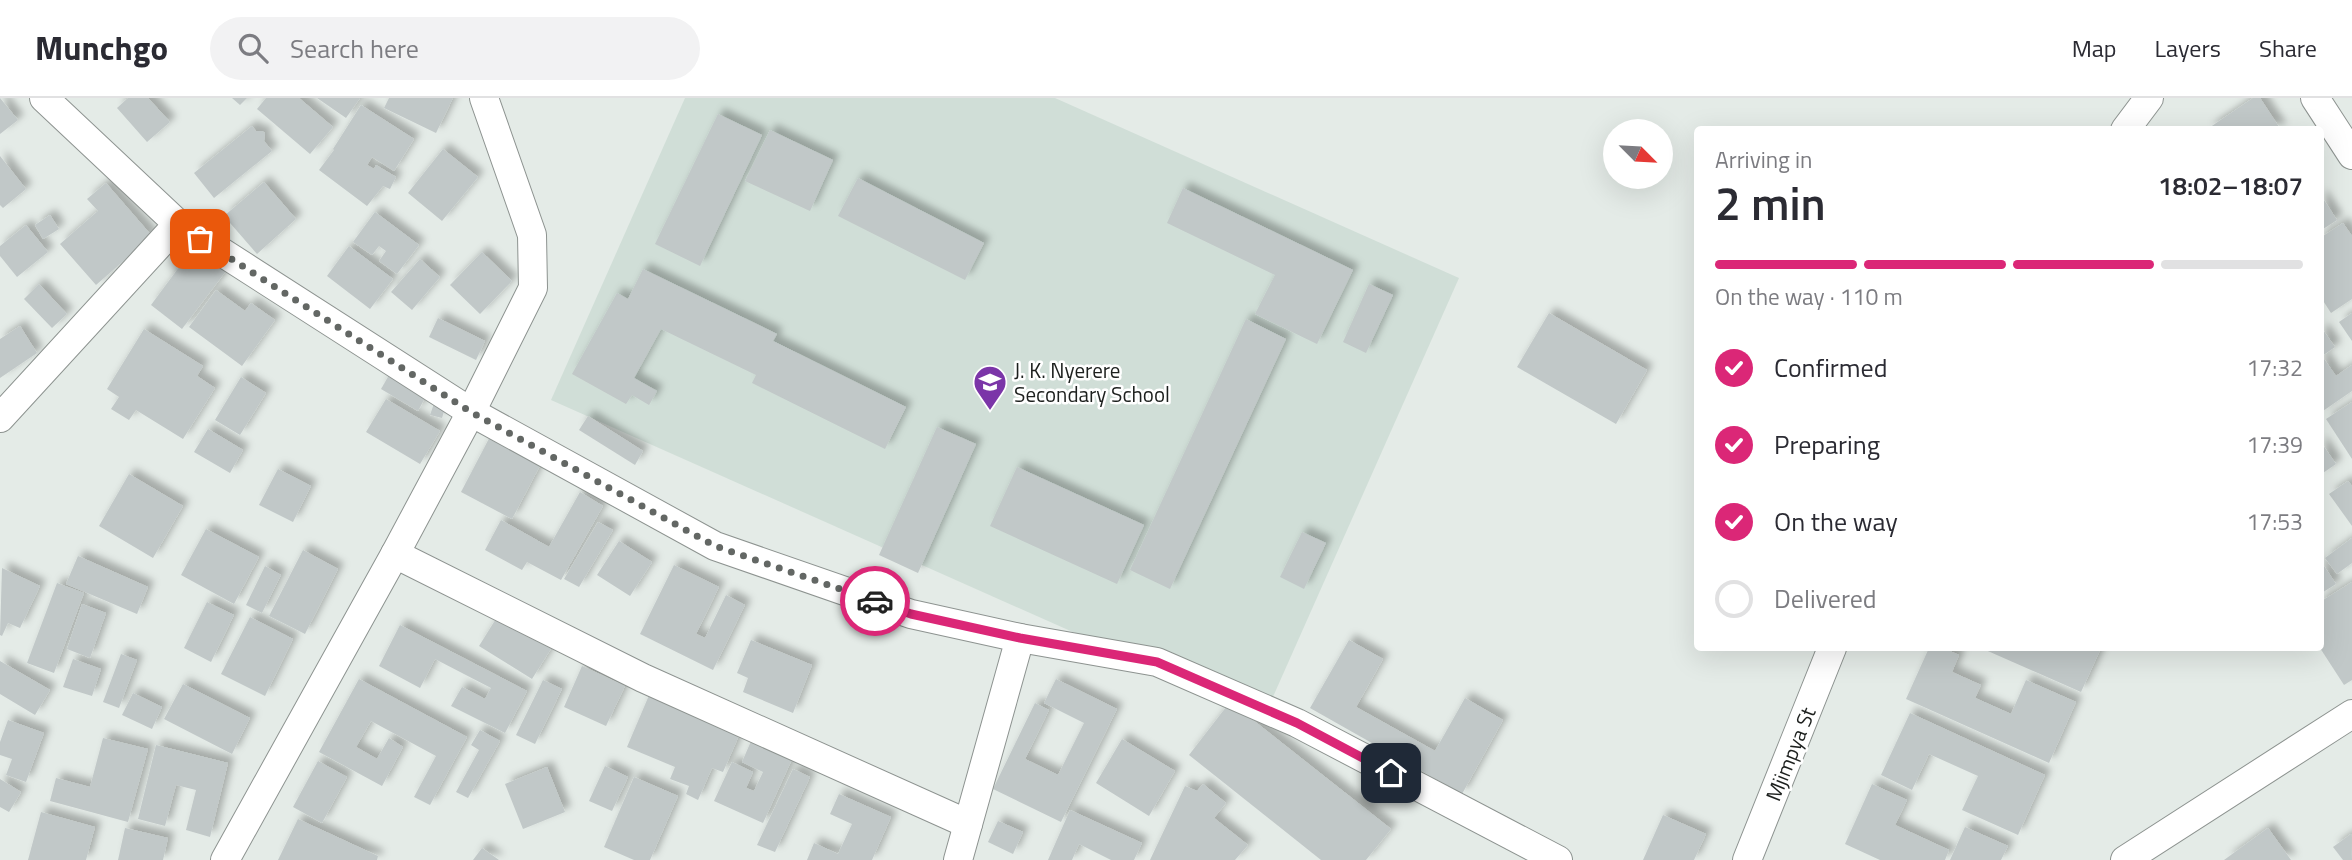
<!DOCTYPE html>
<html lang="en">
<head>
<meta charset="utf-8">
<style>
	:root { --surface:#fff; --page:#f2f2f3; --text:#2b2b33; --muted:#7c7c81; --line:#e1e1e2; --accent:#db2777 }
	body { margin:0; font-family:"Titillium Web",sans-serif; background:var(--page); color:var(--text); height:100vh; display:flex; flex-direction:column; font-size:26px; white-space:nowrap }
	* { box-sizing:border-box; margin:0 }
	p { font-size:23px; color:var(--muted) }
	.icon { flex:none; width:38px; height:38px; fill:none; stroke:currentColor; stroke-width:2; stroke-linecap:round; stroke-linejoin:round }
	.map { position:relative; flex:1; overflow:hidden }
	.panel { position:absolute; left:1694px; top:28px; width:630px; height:525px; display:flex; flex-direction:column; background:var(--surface); border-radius:7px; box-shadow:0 7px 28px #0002 }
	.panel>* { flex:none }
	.needle { width:46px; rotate:114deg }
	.controls { position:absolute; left:1603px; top:21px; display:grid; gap:14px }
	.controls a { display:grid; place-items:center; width:70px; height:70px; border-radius:50%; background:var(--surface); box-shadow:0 7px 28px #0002; font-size:35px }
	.pin { position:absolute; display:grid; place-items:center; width:60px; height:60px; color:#fff; margin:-30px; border-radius:14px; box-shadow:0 4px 10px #0006 }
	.courier { position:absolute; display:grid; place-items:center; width:70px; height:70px; margin:-35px; border:5px solid #db2777; border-radius:50%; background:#fff; color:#222; box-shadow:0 2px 9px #0007 }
	.head em { font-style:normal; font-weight:600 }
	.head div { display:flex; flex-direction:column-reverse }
	.head { display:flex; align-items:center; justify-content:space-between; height:119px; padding:0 21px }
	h1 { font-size:46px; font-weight:600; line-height:52px }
	.bar { display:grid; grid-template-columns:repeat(4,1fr); gap:10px 7px; align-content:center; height:84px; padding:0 21px }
	.bar i { height:9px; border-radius:5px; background:var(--line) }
	.bar .active { background:var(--accent) }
	.bar p { grid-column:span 4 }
	ol { padding:0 21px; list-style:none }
	li { display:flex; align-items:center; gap:21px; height:77px }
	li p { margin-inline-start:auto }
	li .icon { padding:7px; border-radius:50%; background:var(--accent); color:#fff; stroke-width:4 }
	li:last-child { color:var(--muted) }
	li i { width:38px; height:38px; border:4px solid var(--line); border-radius:50% }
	header { display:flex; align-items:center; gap:42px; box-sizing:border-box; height:98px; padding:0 35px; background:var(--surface); border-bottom:2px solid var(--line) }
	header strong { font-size:33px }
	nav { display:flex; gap:38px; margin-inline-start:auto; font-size:24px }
	.search { width:490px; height:63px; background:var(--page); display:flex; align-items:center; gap:18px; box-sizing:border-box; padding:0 24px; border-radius:38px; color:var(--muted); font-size:26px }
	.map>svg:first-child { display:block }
	.built { fill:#d0ded7 }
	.building { fill:#c1c8c8; filter:url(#shadow) }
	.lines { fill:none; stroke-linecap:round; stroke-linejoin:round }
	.street-casing { stroke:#8d9390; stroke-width:30 }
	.street { stroke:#fff; stroke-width:28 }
	.done { stroke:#636764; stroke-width:7; stroke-dasharray:0 12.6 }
	.route { stroke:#db2777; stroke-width:9 }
	.labels { text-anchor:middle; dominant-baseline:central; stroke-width:5; stroke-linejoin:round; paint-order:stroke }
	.poi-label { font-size:21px; fill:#1d201e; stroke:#fff; text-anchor:start }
	.street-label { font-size:21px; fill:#1d201e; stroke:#fff }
</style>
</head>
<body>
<header>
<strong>Munchgo</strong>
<div class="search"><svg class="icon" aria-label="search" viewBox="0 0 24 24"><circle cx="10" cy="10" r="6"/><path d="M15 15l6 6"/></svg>Search here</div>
<nav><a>Map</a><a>Layers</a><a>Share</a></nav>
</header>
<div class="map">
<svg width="2352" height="762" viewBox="0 0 2352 762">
	<defs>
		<filter id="shadow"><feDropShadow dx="6" dy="-6" stdDeviation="3.5" flood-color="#0004"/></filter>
	</defs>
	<rect width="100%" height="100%" fill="#e4ebe7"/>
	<polygon class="built" points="685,0 1055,0 1459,180 1264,619 551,302"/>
	<g class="building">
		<polygon points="0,0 18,22 0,36"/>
		<polygon points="128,0 148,0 170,24 147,44 117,10"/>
		<polygon points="232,0 247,0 240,7"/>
		<polygon points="266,0 299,0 333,29 310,56 257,11"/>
		<polygon points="317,0 360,0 346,20"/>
		<polygon points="389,0 453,0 436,35 384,10"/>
		<polygon points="2253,0 2260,0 2281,32 2206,32"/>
		<polygon points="361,7 414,41 394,73 372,59 367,67 374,71 376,67 396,79 390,91 383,88 367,108 319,72 334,52 333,51"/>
		<polygon points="718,16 762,37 700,168 655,146"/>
		<polygon points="252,28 256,33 262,33 265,35 264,43 272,53 214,100 194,75"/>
		<polygon points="770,32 833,62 810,113 745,83"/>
		<polygon points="443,51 478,79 442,123 408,95"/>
		<polygon points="0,58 26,91 3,110 0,107"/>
		<polygon points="858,80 984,145 965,182 838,118"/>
		<polygon points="264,84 296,121 257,156 224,118"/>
		<polygon points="106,85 152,138 96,187 60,146 98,113 87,101"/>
		<polygon points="1183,90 1353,172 1317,246 1255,216 1275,177 1167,125"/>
		<polygon points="2320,96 2337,122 2320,133"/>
		<polygon points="375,114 419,147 397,176 379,163 386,153 379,148 372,157 353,144"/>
		<polygon points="50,117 59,131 43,141 35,127"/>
		<polygon points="2343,125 2352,138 2352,201 2331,215 2320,198 2320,140"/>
		<polygon points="26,127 48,154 17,179 0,158 0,148"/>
		<polygon points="349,148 393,181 370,211 327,178"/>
		<polygon points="194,149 226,173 182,231 151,207"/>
		<polygon points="482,154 512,183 480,216 450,187"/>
		<polygon points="420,161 440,179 412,212 391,194"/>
		<polygon points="643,171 777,236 773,243 906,309 885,351 752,285 756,277 661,231 634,280 657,293 649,307 632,297 626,306 572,276 617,195 628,201"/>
		<polygon points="39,186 67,216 52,230 24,201"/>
		<polygon points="1369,186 1393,197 1366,255 1343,244"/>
		<polygon points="216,192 245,213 251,205 275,222 242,268 189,229"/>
		<polygon points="1549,215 1647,272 1616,326 1517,269"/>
		<polygon points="2352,215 2352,243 2339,224"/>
		<polygon points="438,220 485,243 476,262 429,239"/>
		<polygon points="1246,221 1286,241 1170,491 1130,472"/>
		<polygon points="20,228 37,255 0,280 0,241"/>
		<polygon points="144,231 203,268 197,278 215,290 183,341 136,312 129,322 111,311 119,299 107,291"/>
		<polygon points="2323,232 2335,249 2322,258 2336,278 2352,267 2352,293 2320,315 2320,234"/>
		<polygon points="392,272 428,294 418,313 381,291"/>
		<polygon points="241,279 266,295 240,337 215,322"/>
		<polygon points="437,297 448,300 442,320 430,317"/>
		<polygon points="386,301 440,333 420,366 366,334"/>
		<polygon points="2352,304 2352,361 2326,321"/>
		<polygon points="588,318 643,353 635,367 579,332"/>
		<polygon points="937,329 976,346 918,475 879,457"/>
		<polygon points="208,331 243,352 230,375 194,354"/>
		<polygon points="494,331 545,358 512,421 461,394"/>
		<polygon points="2320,343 2336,366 2320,377"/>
		<polygon points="1017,369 1144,427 1117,486 990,428"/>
		<polygon points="278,371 311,388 293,424 259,407"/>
		<polygon points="129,376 183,408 153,460 99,428"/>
		<polygon points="2348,383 2352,388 2352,428 2329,396"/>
		<polygon points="580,394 603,408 561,482 527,464 522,472 485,452 501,422 549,449"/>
		<polygon points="598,424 613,432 579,489 564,481"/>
		<polygon points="206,431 259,459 234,506 181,477"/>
		<polygon points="1302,434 1326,445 1304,491 1280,479"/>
		<polygon points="2352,440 2352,465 2337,476 2325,460"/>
		<polygon points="619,443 652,464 630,498 597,477"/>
		<polygon points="303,452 338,471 305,536 269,518"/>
		<polygon points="78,458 148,489 137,516 66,486"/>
		<polygon points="2320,462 2336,486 2320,496"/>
		<polygon points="674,467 719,489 696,536 705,540 726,497 745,507 713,572 640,536"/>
		<polygon points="265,468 281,477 262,515 246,507"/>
		<polygon points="2,470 40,488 20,530 8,525 2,538 0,537"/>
		<polygon points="2352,484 2352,582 2344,587 2320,550 2320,504"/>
		<polygon points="57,485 84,495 54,575 27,565"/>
		<polygon points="207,504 234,517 211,564 184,550"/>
		<polygon points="82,506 106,515 90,560 67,551"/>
		<polygon points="499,516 552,549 532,581 479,548"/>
		<polygon points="250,519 293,541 265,598 221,576"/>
		<polygon points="400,527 527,593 505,635 451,608 462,589 485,601 491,590 435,561 420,590 379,568"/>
		<polygon points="751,542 812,567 793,615 743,594 748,580 737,575"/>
		<polygon points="1349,542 1383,561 1356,609 1435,653 1465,600 1503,622 1462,696 1310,610"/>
		<polygon points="1929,550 1943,550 1959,557 1952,574 1981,587 1975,600 2011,616 2026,582 2076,604 2049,665 1906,601"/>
		<polygon points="1981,550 2101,550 2081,594"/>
		<polygon points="121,556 137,562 119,610 103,604"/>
		<polygon points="73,561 101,571 92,598 63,589"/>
		<polygon points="0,563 50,592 35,617 0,596"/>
		<polygon points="582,568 625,588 606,628 564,609"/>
		<polygon points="359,581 467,639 430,707 414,699 436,658 371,623 356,649 377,661 389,640 403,649 382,688 319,654"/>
		<polygon points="1056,581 1117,611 1061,724 993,691 1035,605 1049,612 1025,661 1058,677 1084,625 1044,605"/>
		<polygon points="543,582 562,591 535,646 516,637"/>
		<polygon points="183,586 250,620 232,656 164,621"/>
		<polygon points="133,595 162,609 152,631 122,617"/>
		<polygon points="650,595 741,633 723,674 712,670 698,702 686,696 689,688 670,681 675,669 627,649"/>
		<polygon points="1230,604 1391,731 1366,762 1321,762 1189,657"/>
		<polygon points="1910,615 2045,677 2018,737 1962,712 1978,678 1929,656 1912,692 1881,677"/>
		<polygon points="8,622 44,635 26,684 6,677 12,661 0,657 0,644"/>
		<polygon points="480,632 500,643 468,700 456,694 479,652 471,647"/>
		<polygon points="103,640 148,651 128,724 50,703 56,680 90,689"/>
		<polygon points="752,641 793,659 763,725 714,703 732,664 753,674 746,690 754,693 763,674 742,664"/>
		<polygon points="1122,641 1175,673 1149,718 1096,685"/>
		<polygon points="156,647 228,665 210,739 186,732 196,692 176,687 165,728 138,721"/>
		<polygon points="318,663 347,679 322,725 293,709"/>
		<polygon points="605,668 628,679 612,713 589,703"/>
		<polygon points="547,669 565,714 523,731 505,686"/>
		<polygon points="793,671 810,679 775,754 757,747"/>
		<polygon points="634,679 678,698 650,762 634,762 604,749"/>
		<polygon points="0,681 21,694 9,714 0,709"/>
		<polygon points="1203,686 1226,705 1214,720 1248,747 1235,762 1150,762 1185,688 1197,693"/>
		<polygon points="1872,686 1907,702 1895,727 1949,752 1945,762 1880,762 1845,746"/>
		<polygon points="839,696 891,719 872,762 807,762 814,745 838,756 852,726 830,716"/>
		<polygon points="1070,712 1142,745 1134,762 1111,762 1079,746 1072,762 1048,762"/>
		<polygon points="41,714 95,729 86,762 28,762"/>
		<polygon points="1663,717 1706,736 1694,762 1643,762"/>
		<polygon points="298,721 378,758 377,762 278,762"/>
		<polygon points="998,723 1023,734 1013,756 988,744"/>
		<polygon points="1965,729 2008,748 2001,762 1950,762"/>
		<polygon points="125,730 168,740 163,762 118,762"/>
		<polygon points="2268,730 2291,762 2224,762"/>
		<polygon points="2351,736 2352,762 2343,762 2333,749"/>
		<polygon points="482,750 499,762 473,762"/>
	</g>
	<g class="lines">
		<defs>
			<g id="street">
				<polyline points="44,0 178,126 471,314 715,448 911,516 1020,540 1157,564 1297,625 1558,762"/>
				<polyline points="2315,0 2352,57"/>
				<polyline points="2125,32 2149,0"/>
				<polyline points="0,320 178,126"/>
				<polyline points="395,456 643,580 968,726"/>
				<polyline points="225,762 395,456 471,314 533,190 532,137 484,0"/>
				<polyline points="958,762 1020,540"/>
				<polyline points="1747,762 1832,550"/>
				<polyline points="2125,762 2352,616"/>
			</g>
		</defs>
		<use href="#street" class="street-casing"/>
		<use href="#street" class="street"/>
	</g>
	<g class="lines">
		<polyline class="done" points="200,141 471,314 715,448 875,503"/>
		<polyline class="route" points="875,503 911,516 1020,540 1157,564 1297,625 1391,675"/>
	</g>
	<defs>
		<symbol id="school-pin" viewBox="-11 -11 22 30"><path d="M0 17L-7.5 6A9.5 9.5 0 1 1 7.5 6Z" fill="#7b35a8" stroke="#fff"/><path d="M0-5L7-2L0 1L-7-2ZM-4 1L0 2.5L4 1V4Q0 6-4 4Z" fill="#fff"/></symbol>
	</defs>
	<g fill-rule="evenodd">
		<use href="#school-pin" x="971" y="265" width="38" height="52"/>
	</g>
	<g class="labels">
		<g class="poi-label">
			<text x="1014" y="272">J. K. Nyerere<tspan x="1014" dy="24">Secondary School</tspan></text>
		</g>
		<g class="street-label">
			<text transform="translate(1790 656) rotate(-68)">Mjimpya St</text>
		</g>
	</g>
</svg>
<div class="controls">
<a><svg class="needle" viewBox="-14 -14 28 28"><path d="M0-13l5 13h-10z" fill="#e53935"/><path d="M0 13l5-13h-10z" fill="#7c7c81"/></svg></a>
</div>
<div class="pin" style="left:200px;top:141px;background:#ea580c"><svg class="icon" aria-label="bag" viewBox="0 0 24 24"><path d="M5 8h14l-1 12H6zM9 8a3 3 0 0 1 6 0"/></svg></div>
<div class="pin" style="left:1391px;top:675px;background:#1f2937"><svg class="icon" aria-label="home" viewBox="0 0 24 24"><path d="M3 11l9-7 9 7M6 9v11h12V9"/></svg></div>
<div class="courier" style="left:875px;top:503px"><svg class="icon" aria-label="car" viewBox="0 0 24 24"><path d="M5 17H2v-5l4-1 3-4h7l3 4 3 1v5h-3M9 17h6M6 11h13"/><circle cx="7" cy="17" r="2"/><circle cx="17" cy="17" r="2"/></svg></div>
<section class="panel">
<div class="head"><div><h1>2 min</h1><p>Arriving in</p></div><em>18:02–18:07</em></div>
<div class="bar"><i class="active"></i><i class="active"></i><i class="active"></i><i></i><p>On the way · 110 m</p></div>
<ol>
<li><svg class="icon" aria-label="check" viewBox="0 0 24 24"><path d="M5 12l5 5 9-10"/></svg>Confirmed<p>17:32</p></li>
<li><svg class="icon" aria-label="check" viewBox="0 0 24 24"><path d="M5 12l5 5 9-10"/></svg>Preparing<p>17:39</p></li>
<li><svg class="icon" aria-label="check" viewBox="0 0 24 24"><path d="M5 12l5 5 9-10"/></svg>On the way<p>17:53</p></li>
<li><i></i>Delivered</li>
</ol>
</section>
</div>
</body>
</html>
